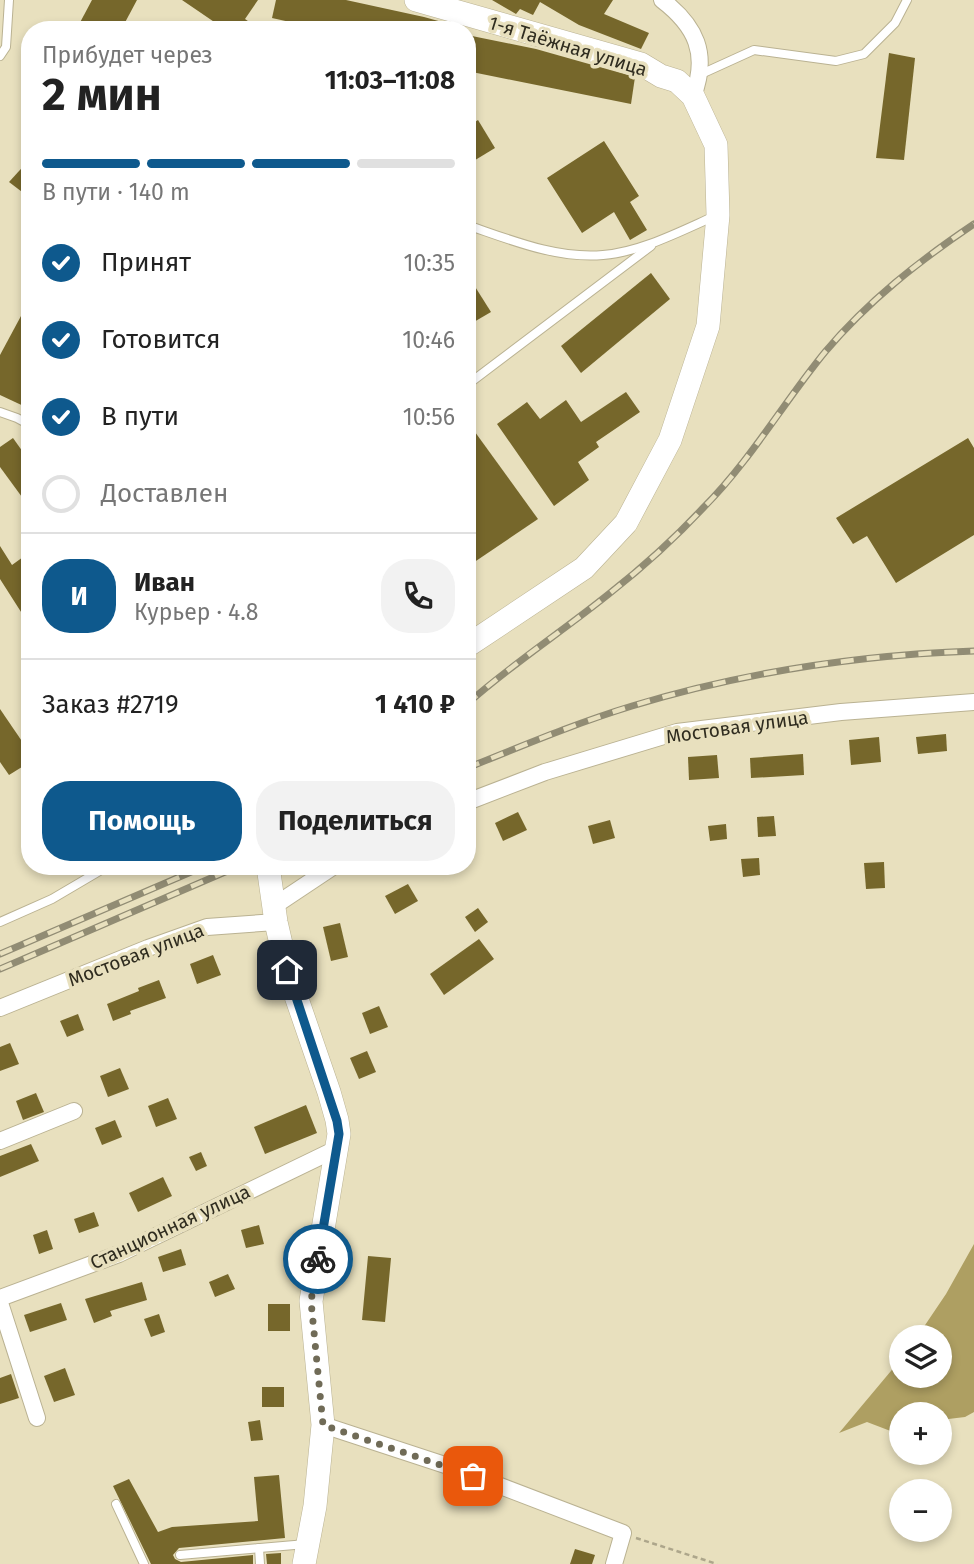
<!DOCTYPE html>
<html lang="ru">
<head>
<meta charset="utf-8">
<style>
	:root { --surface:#fff; --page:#f2f2f2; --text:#222; --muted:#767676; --line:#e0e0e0; --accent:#0e598d }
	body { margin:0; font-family:"Fira Sans",sans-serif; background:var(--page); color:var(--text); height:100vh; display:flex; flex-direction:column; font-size:26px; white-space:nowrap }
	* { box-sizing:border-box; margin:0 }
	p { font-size:23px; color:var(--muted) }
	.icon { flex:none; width:38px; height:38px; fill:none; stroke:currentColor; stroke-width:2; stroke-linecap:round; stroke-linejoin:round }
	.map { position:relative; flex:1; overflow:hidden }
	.drawer { position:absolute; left:21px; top:21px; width:455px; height:854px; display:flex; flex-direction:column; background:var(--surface); border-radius:28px; box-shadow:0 4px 10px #0003 }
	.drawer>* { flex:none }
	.fabs { position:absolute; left:889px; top:1325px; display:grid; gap:14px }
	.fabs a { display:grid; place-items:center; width:63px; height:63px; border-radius:50%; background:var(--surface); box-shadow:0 4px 10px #0003; font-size:35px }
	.pin { position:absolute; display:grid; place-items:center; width:60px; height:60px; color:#fff; margin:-30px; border-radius:14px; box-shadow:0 4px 10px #0006 }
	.courier { position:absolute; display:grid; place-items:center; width:70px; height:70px; margin:-35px; border:5px solid #0e598d; border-radius:50%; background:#fff; color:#222; box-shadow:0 2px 9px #0007 }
	.headline em { font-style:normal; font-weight:700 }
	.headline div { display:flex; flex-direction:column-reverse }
	.headline { display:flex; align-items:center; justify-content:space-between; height:119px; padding:0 21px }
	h1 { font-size:46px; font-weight:700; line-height:52px }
	.bar { display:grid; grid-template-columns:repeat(4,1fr); gap:10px 7px; align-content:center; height:84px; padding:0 21px }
	.bar i { height:9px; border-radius:5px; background:var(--line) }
	.bar .current { background:var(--accent) }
	.bar p { grid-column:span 4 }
	.line { display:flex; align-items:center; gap:18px; padding:0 21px; border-top:2px solid var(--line) }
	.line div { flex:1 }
	.round { display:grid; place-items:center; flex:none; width:74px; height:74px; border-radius:28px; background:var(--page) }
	ol { padding:0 21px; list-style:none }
	li { display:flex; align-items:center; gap:21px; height:77px }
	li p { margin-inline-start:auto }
	li .icon { padding:7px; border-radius:50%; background:var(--accent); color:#fff; stroke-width:4 }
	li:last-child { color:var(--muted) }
	li i { width:38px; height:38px; border:4px solid var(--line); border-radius:50% }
	.button { display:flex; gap:14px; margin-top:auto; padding:14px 21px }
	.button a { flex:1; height:80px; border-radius:28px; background:var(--accent); color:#fff; font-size:28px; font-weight:700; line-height:80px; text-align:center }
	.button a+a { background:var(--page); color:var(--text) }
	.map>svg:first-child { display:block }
	.water { fill:#ae9f62 }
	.building { fill:#76672b }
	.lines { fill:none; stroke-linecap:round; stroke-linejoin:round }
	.lane-casing { stroke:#bab292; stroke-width:10 }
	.street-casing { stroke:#bab292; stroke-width:18 }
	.secondary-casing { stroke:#bab292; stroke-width:24 }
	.path { stroke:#ada68b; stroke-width:2.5; stroke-dasharray:5 3.5; stroke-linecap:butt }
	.lane { stroke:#fff; stroke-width:8 }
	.street { stroke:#fff; stroke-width:16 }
	.secondary { stroke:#fff; stroke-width:23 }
	.rail-casing { stroke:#918c74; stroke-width:7 }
	.rail { stroke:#e8e0be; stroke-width:4.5; stroke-dasharray:13; stroke-linecap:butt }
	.done { stroke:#706b57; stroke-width:7; stroke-dasharray:0 12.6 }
	.route { stroke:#0e598d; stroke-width:9 }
	.labels { text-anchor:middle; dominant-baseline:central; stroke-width:7; stroke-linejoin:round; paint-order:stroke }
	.street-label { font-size:19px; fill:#2f2c1f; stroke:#e8e0be }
</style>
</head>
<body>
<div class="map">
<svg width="974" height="1564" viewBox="0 0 974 1564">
	<rect width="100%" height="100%" fill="#e8e0be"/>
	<polygon class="water" points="974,1244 974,1412 965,1417 940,1420 940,1414 901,1414 901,1435 867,1422 839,1433 901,1359 901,1376 940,1376 940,1337 917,1337 946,1294"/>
	<g class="building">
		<polygon points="92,0 137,0 121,30 76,30"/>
		<polygon points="182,0 258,0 245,19 261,30 226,30"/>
		<polygon points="276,0 346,0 424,17 460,27 460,30 326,30 272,18"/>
		<polygon points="492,0 613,0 604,14 649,33 641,49 579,25 540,2 533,15 520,9 516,14"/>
		<polygon points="467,35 536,49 635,77 631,104 467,71"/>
		<polygon points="889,53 915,58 904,160 876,158"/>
		<polygon points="478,120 495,148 467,165 467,127"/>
		<polygon points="604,141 639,196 630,202 647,230 630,240 614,212 582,233 547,178"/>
		<polygon points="30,159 30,198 9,182"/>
		<polygon points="651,273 670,299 581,373 561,346"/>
		<polygon points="467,274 491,312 467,326"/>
		<polygon points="21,316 30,320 30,409 0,395 0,355"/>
		<polygon points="626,392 640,412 596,442 599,447 578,462 589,480 554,506 497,424 527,402 540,419 566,400 581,422"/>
		<polygon points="467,421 538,519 467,567"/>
		<polygon points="13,438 30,462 30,508 0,467 0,447"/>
		<polygon points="968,438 974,448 974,535 896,583 867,536 853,544 836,518"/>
		<polygon points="0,546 12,565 30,552 30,626 0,579"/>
		<polygon points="0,709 30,753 30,762 9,775 0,762"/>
		<polygon points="946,734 947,751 918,754 916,737"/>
		<polygon points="879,737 881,762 851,765 849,740"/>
		<polygon points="803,754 804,775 751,778 750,758"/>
		<polygon points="717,755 719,778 689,780 688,757"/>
		<polygon points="518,812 527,830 503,841 495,823"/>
		<polygon points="774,816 776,836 758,837 757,817"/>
		<polygon points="610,820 615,838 593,844 588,826"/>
		<polygon points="726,824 727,839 710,841 708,826"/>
		<polygon points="759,858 760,875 743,877 741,859"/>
		<polygon points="884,862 885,888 866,889 864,863"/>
		<polygon points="408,884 418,901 395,914 385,896"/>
		<polygon points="478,908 488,922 475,932 465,917"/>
		<polygon points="340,923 348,957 331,961 323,927"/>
		<polygon points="479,939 494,959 444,995 430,974"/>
		<polygon points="213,955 221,975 197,984 190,964"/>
		<polygon points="159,980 166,998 130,1011 131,1014 113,1021 107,1004 139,991 138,988"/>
		<polygon points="379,1006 388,1027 370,1034 362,1013"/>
		<polygon points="78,1014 84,1030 67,1037 60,1021"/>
		<polygon points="10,1043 19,1064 0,1071 0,1047"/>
		<polygon points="367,1051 376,1072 359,1079 350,1058"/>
		<polygon points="120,1068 129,1089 108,1097 100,1076"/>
		<polygon points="36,1093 44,1112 23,1120 16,1101"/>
		<polygon points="168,1098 177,1119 156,1127 148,1106"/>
		<polygon points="306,1105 317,1133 265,1154 254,1127"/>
		<polygon points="115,1120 122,1137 102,1145 95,1128"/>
		<polygon points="31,1144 39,1161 0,1177 0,1156"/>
		<polygon points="201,1152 207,1166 196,1171 189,1157"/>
		<polygon points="163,1177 172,1196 138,1212 129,1193"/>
		<polygon points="94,1212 99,1226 79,1233 74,1219"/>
		<polygon points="259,1225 264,1244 246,1248 241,1230"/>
		<polygon points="47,1230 53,1249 39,1254 33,1235"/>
		<polygon points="181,1249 186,1265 163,1272 158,1257"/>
		<polygon points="368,1256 391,1258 385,1322 362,1320"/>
		<polygon points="228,1274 235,1289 215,1297 209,1282"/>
		<polygon points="142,1282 147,1300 110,1311 112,1316 94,1323 85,1299"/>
		<polygon points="61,1303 67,1320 30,1332 24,1315"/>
		<rect x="268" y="1304" width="22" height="27"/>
		<polygon points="159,1314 165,1332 151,1337 144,1319"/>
		<polygon points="65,1368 75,1395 54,1402 44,1376"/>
		<polygon points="11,1374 19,1398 0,1404 0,1378"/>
		<rect x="262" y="1387" width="22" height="20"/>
		<polygon points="260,1420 263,1440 251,1441 248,1422"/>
		<polygon points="279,1475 285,1538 179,1548 173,1555 175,1559 181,1562 253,1555 253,1564 151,1564 113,1486 129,1479 158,1532 172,1527 258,1521 254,1477"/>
		<polygon points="575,1549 595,1555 592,1564 570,1564"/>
		<polygon points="281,1553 281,1564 267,1564 266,1554"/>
	</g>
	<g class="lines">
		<defs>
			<g id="lane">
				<polyline points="0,56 6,47 9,0"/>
				<polyline points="699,75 754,50 836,61 864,54 895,23 907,0"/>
				<path d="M467 225C511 240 556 259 603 255 641 252 681 231 715 216"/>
				<polyline points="467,385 651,246"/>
				<polyline points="0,412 17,418 30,425"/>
				<polyline points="0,922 52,899 108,866"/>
				<polyline points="116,1504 144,1564"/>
				<polyline points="259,1548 260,1564"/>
				<polyline points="180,1555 306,1544"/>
			</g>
			<g id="street">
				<path d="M662 0C696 26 709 54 693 96"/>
				<polyline points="467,802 545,772 677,732 841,712 974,702"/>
				<polyline points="274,906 334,866"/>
				<polyline points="0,1008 148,948 207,927 276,922"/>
				<polyline points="0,1141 74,1111"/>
				<polyline points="0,1298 119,1254 336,1149"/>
				<polyline points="0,1303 37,1418"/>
				<polyline points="323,1425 448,1466 623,1533 614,1564"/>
			</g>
			<g id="secondary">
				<polyline points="416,0 641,64 661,76 677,81 693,96 716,145 718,215 708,326 670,440 626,523 584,568 467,646"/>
				<polyline points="268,866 276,922 287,970 329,1092 337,1120 339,1134 311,1301 323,1425 315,1506 304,1564"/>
			</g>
		</defs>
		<use href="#lane" class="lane-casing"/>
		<use href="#street" class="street-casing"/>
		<use href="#secondary" class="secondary-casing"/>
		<polyline class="path" points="636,1538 717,1564"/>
		<use href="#lane" class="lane"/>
		<use href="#street" class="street"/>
		<use href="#secondary" class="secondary"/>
		<defs>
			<g id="rail">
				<path d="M467 704C512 664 563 631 610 593 643 567 675 538 704 507 750 461 784 402 825 352 868 301 919 261 974 224"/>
				<path d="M467 768C522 746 576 723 632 706 744 672 858 655 974 651"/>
				<polyline points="0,954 205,866"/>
				<polyline points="0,969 239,866"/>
			</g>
		</defs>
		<use href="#rail" class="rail-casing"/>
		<use href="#rail" class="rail"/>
	</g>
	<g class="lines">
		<polyline class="done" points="318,1259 311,1301 323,1425 473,1476"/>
		<polyline class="route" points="287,970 337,1121 339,1134 318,1259"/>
	</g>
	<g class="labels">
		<g class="street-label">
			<text transform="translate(568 46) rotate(17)">1-я Таёжная улица</text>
			<text transform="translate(737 727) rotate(-8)">Мостовая улица</text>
			<text transform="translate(136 955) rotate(-21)">Мостовая улица</text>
			<text transform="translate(170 1227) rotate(-25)">Станционная улица</text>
		</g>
	</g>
</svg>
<div class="fabs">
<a><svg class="icon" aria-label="layers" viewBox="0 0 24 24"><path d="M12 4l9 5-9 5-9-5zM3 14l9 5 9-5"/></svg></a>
<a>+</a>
<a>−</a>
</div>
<div class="pin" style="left:473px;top:1476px;background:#ea580c"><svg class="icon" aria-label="bag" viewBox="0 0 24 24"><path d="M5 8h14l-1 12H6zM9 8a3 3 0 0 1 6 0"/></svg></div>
<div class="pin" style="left:287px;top:970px;background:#1f2937"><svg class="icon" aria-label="home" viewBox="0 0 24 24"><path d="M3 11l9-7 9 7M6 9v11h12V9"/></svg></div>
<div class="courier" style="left:318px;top:1259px"><svg class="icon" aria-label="bike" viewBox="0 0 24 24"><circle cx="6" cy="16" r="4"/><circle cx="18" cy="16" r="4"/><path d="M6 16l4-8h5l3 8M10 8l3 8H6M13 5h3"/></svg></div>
<section class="drawer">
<div class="headline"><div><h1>2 мин</h1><p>Прибудет через</p></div><em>11:03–11:08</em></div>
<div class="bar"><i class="current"></i><i class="current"></i><i class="current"></i><i></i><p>В пути · 140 m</p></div>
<ol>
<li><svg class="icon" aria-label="check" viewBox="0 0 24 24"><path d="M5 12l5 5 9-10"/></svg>Принят<p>10:35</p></li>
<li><svg class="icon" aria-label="check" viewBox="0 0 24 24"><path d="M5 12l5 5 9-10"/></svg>Готовится<p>10:46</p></li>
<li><svg class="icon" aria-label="check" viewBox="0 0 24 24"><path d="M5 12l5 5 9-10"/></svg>В пути<p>10:56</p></li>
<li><i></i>Доставлен</li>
</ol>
<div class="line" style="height:126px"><b class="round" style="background:var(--accent);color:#fff">И</b><div><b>Иван</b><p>Курьер · 4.8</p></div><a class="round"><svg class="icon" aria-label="phone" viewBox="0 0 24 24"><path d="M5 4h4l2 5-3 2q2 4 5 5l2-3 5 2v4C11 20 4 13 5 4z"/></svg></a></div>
<div class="line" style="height:91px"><div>Заказ #2719</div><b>1 410 ₽</b></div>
<div class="button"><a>Помощь</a><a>Поделиться</a></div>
</section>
</div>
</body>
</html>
